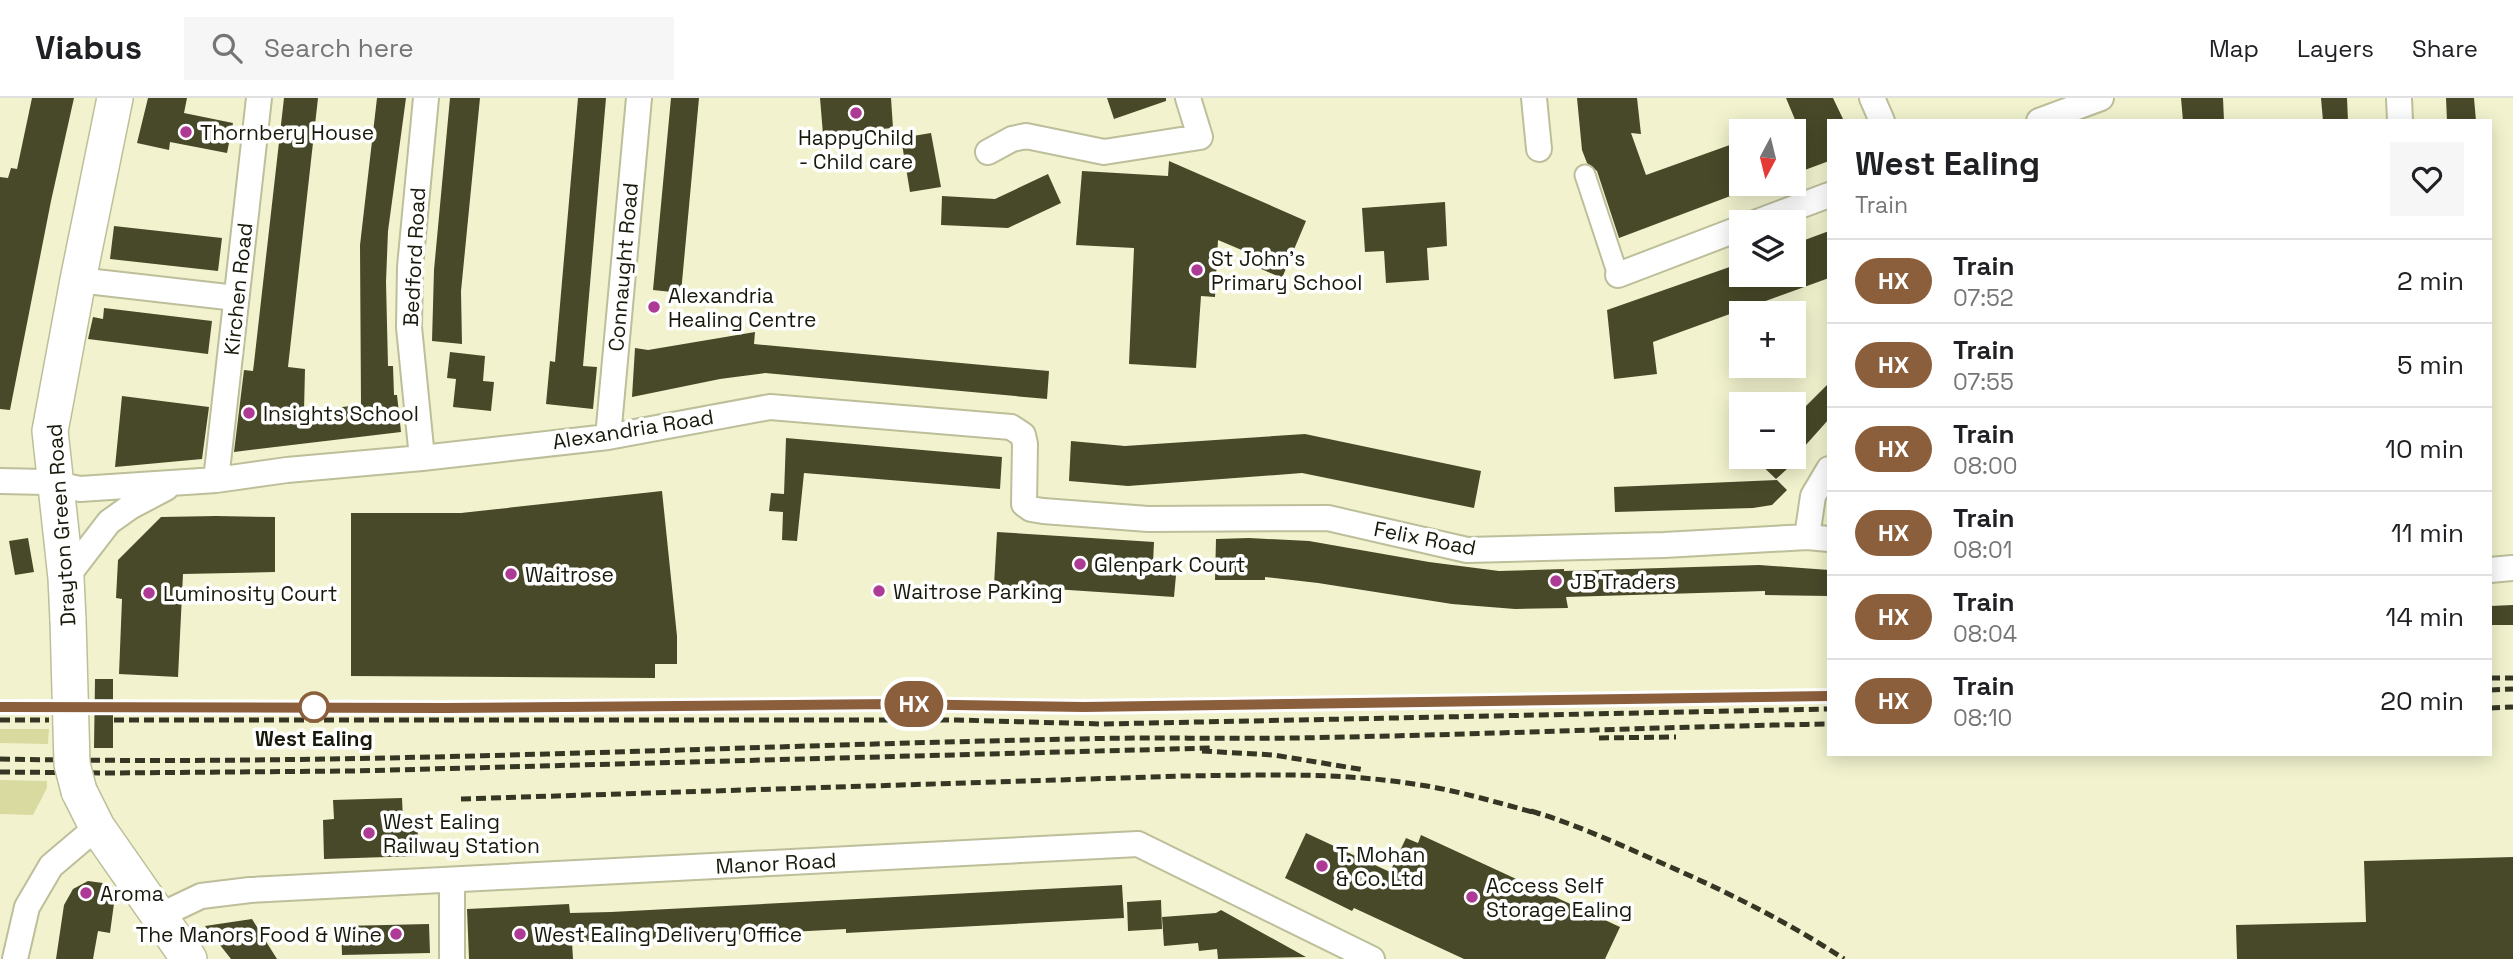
<!DOCTYPE html>
<html lang="en">
<head>
<meta charset="utf-8">
<style>
  body { margin:0; font-family:"Space Grotesk",sans-serif; background:#f6f6f6; color:#202124; height:100vh; display:flex; flex-direction:column; font-size:26px; white-space:nowrap }
  * { box-sizing:border-box; margin:0 }
  p { font-size:23px; color:#757577 }
  .icon { flex:none; width:38px; height:38px; fill:none; stroke:currentColor; stroke-width:2; stroke-linecap:round; stroke-linejoin:round }
  .map { position:relative; flex:1; overflow:hidden }
  .panel { position:absolute; left:1827px; top:21px; width:665px; height:637px; display:flex; flex-direction:column; background:#fff; border-radius:0px; box-shadow:0 4px 18px #0003 }
  .panel>* { flex:none }
  .badge { padding:0 14px; border-radius:23px; font-size:24px; line-height:46px }
  .needle { width:46px; rotate:187deg }
  .tools { position:absolute; left:1729px; top:21px; display:grid; gap:14px }
  .tools a { display:grid; place-items:center; width:77px; height:77px; border-radius:0px; background:#fff; box-shadow:0 4px 18px #0003; font-size:35px }
  .map>.badge { position:absolute; translate:-50% -50%; box-shadow:0 0 0 4px #fff }
  .round { display:grid; place-items:center; flex:none; width:74px; height:74px; border-radius:0px; background:#f6f6f6 }
  .headline { display:flex; align-items:center; justify-content:space-between; height:119px; padding:0 28px }
  h1 { font-size:33px; font-weight:800; line-height:52px }
  ul { padding:0; list-style:none }
  li { display:flex; align-items:center; gap:21px; height:84px; padding:0 28px; border-top:2px solid #e0e0e0 }
  li div { flex:1 }
  li b { display:block; font-size:26px }
  li em { font-style:normal }
  li .badge { min-width:77px; font-weight:700; text-align:center }
  header { display:flex; align-items:center; gap:42px; box-sizing:border-box; height:98px; padding:0 35px; background:#fff; border-bottom:2px solid #e0e0e0 }
  header strong { font-size:33px }
  nav { display:flex; gap:38px; margin-inline-start:auto; font-size:24px }
  .search { width:490px; height:63px; background:#f6f6f6; display:flex; align-items:center; gap:18px; box-sizing:border-box; padding:0 24px; border-radius:0px; color:#757577; font-size:26px }
  .map>svg:first-child { display:block }
  .green { fill:#d9da9f }
  .building { fill:#484929 }
  .lines { fill:none; stroke-linecap:round; stroke-linejoin:round }
  .pedestrian-casing { stroke:#bdbe9a; stroke-width:23 }
  .minor-casing { stroke:#bdbe9a; stroke-width:28 }
  .secondary-casing { stroke:#bdbe9a; stroke-width:38 }
  .pedestrian { stroke:#fff; stroke-width:19 }
  .minor { stroke:#fff; stroke-width:24 }
  .secondary { stroke:#fff; stroke-width:35 }
  .rail { stroke:#363625; stroke-width:5; stroke-dasharray:10 5; stroke-linecap:butt }
  .secondary-bridge-casing { stroke:#bdbe9a; stroke-width:38; stroke-linecap:butt }
  .secondary-bridge { stroke:#fff; stroke-width:35 }
  .line-casing { stroke:#fff; stroke-width:16 }
  .line { stroke:#8b5e3c; stroke-width:10 }
  .poi-dot { fill:#ad3b95; stroke:#fff; stroke-width:2.5 }
  .stop-dot { fill:#fff; stroke:#8b5e3c; stroke-width:3.5 }
  .labels { text-anchor:middle; dominant-baseline:central; stroke-width:7; stroke-linejoin:round; paint-order:stroke }
  .poi-label { font-size:21px; fill:#19190b; stroke:#fff; text-anchor:start }
  .street-label { font-size:21px; fill:#19190b; stroke:#fff }
  .stop-label { font-size:21px; font-weight:bold; fill:#19190b; stroke:#fff }
</style>
</head>
<body>
<header>
<strong>Viabus</strong>
<div class="search"><svg class="icon" aria-label="search" viewBox="0 0 24 24"><circle cx="10" cy="10" r="6"/><path d="M15 15l6 6"/></svg>Search here</div>
<nav><a>Map</a><a>Layers</a><a>Share</a></nav>
</header>
<div class="map">
<svg width="2513" height="861" viewBox="0 0 2513 861">
  <rect width="100%" height="100%" fill="#f2f3ce"/>
  <path class="green" d="M0,631h49l-1,15 -48,-1z
    M0,682l47,1v7l-14,27 -33,-1z"/>
  <path class="building" d="M32,0h42l-23,103 -41,209 -10,-1v-232l8,1 3,-10 6,1z
    M148,0h39l-3,15 49,10 -6,30 -57,-11 -1,8 -32,-7z
    M284,0h34l-30,269 17,2 -1,42 57,-6 -1,-160 17,-147h29l-18,133 -2,51 2,84h5l1,29h3l4,37 -167,20 10,-82 9,1 1,-8z
    M450,0h30l-19,193 1,53 -30,-3 2,-71z
    M578,0h28l-23,268 14,1 -4,42 -47,-5 4,-43 5,1z
    M671,0h28l-18,195 -28,-3z
    M820,0h71l2,30 -70,6z
    M1107,0h59v3l-52,18z
    M1577,0h60l4,36 -10,-1 15,42 95,-34v51l-122,46 -22,-67 -10,-8 -5,-13z
    M1786,0h47l11,23h-15v40l-35,13v-51l2,-1z
    M2181,0h42l1,23h-41z
    M2321,0h26l1,23h-25z
    M2446,0h28l2,23h-29z
    M931,35l10,54 -31,5 -9,-54z
    M1169,63l137,60 -24,57 -23,-10 4,-9 -45,-19 -3,57 -14,-1 -5,72 -67,-4 5,-116 -58,-3 6,-74 86,5z
    M1048,76l13,29 -53,25 -67,-3 1,-29 53,3z
    M1445,104l2,44 -20,2 2,32 -43,3 -2,-32 -19,1 -3,-44z
    M114,128l108,12 -4,33 -108,-12z
    M1829,133v47l-176,64 4,32 -43,5 -7,-69 134,-47v12h53v-31z
    M104,210l108,13 -4,33 -120,-15 5,-22 10,2z
    M755,234l-1,12 295,27 -2,28 -282,-26 -45,6 -88,18 3,-49 13,2z
    M450,254l35,4 -2,25 11,1 -3,29 -38,-4 3,-28 -9,-1z
    M1829,285v36l-34,38h5l-24,22 -23,-22h41v-39z
    M122,298l87,11 -7,52 -87,8z
    M1305,336l176,37 -7,37 -172,-35 -174,13 -59,-5 2,-40 54,5z
    M786,340l216,19 -2,32 -196,-16 -7,68 -15,-1 1,-28 -14,-1 2,-18 13,1z
    M1777,382l10,10 -15,15 -19,3 -138,4 -1,-25z
    M662,393l15,145v28h-22v14l-304,-2v-163h110z
    M216,418l59,1v55l-92,2 -5,103 -59,-3 3,-75 -6,-1 2,-38 43,-43z
    M997,434l157,10 -1,21 24,1 -3,33 -180,-12z
    M28,440l6,34 -19,3 -6,-34z
    M1249,440l60,3 120,21 70,9 65,-2v2l195,-6 70,5v26l-64,-1v-4l-199,6 2,11 -53,1 -63,-5 -134,-21 -53,-6v3h-50l1,-41z
    M2513,507v20h-23v-19z
    M95,581h18v69h-19z
    M402,700l1,22 14,-1 2,37 -95,3 -1,-39 11,-1 -1,-19z
    M1306,735l84,39 16,-34 12,5 3,-8 199,92 -15,32h-141l-110,-51 -2,3 -67,-33z
    M2513,759v102h-276l-1,-34 130,-3 -2,-61z
    M88,783l15,2 12,13 -5,37 -12,-2 -5,28h-37l8,-54 9,-16z
    M1122,787l2,33 -278,15v-4l-228,12v-2l-46,3 1,17h-104l-2,-50 102,-5 1,9 41,-1z
    M1161,802l1,29 -34,2 -1,-29z
    M1221,812l85,47 -88,2 -1,-10 -18,2 -1,-8 -34,3 -2,-29 54,-4z
    M252,821l25,40h-46l-26,-33z
    M429,826l1,29 -88,2 -1,-29z"/>
  <g class="lines">
    <g class="pedestrian-casing">
      <path id="pedestrian" d="M1585,77l33,100"/>
    </g>
    <g class="minor-casing">
      <path id="minor" d="M1534,0l5,51
        M1872,0l10,23
        M2399,0l1,23
        M2039,23l62,-23
        M988,54l24,-13 14,-3 78,16 96,-15 -12,-39
        M1757,124l72,-27
        M1618,177l123,-47
        M78,182l158,18
        M608,339l31,-339
        M422,360l-13,-131 1,-60 16,-169
        M216,382l43,-382
        M0,383l46,1 34,7 136,-9 71,-10 135,-12 186,-21 162,-30 241,20 12,8 2,9 -1,60 7,5 12,2 105,8 180,-1 139,32 197,-5 143,-8 22,2
        M1807,439l6,-41 16,-27
        M2490,472l22,-2
        M66,480l43,-56 21,-15 36,-19
        M159,818l42,-20 49,-6 888,-46 234,115
        M15,861l12,-52 24,-41 46,-39
        M452,861v-79"/>
    </g>
    <g class="secondary-casing">
      <path id="secondary" d="M68,522l-2,-42 -16,-147 28,-151 37,-182
        M79,693l18,36 92,132"/>
    </g>
    <use href="#pedestrian" class="pedestrian"/>
    <use href="#minor" class="minor"/>
    <use href="#secondary" class="secondary"/>
    <path class="rail" d="M2490,580h23
      M2490,592l23,-1
      M114,608l331,1 448,-3 191,3 745,-11
      M0,609h48
      M2490,610l23,-1
      M0,622h49
      M114,622h842l147,4 726,-15
      M1599,640l77,-1
      M1202,653l72,4 91,15
      M0,661c359,7 717,-13 1075,-20 74,-2 147,0 221,-1 177,-3 355,-11 533,-14
      M0,674l108,1 247,-2 856,-23
      M461,701l722,-23c77,-1 155,-4 231,8 43,6 84,19 126,30
      M1531,713c44,13 85,32 126,50 64,28 128,59 187,98"/>
    <g class="secondary-bridge-casing">
      <path id="secondary-bridge" d="M68,522l4,144 7,27"/>
    </g>
    <use href="#secondary-bridge" class="secondary-bridge"/>
  </g>
  <g class="lines">
    <g class="line-casing">
      <path id="line" d="M0,609l445,1 448,-4 191,3 745,-11"/>
    </g>
    <use href="#line" class="line"/>
  </g>
  <g class="poi-dot">
    <circle cx="856" cy="15" r="7"/>
    <circle cx="186" cy="34" r="7"/>
    <circle cx="1197" cy="172" r="7"/>
    <circle cx="654" cy="209" r="7"/>
    <circle cx="249" cy="315" r="7"/>
    <circle cx="1080" cy="466" r="7"/>
    <circle cx="511" cy="476" r="7"/>
    <circle cx="1556" cy="483" r="7"/>
    <circle cx="879" cy="493" r="7"/>
    <circle cx="149" cy="495" r="7"/>
    <circle cx="369" cy="735" r="7"/>
    <circle cx="1322" cy="768" r="7"/>
    <circle cx="86" cy="795" r="7"/>
    <circle cx="1472" cy="799" r="7"/>
    <circle cx="396" cy="836" r="7"/>
    <circle cx="520" cy="836" r="7"/>
  </g>
  <circle class="stop-dot" cx="314" cy="609" r="14"/>
  <g class="labels">
    <g class="poi-label">
      <text x="200" y="34">Thornbery House</text>
      <text x="856" y="39" text-anchor="middle">HappyChild<tspan x="856" dy="24">- Child care</tspan></text>
      <text x="1211" y="160">St John's<tspan x="1211" dy="24">Primary School</tspan></text>
      <text x="668" y="197">Alexandria<tspan x="668" dy="24">Healing Centre</tspan></text>
      <text x="263" y="315">Insights School</text>
      <text x="1094" y="466">Glenpark Court</text>
      <text x="525" y="476">Waitrose</text>
      <text x="1570" y="483">JB Traders</text>
      <text x="893" y="493">Waitrose Parking</text>
      <text x="163" y="495">Luminosity Court</text>
      <text x="383" y="723">West Ealing<tspan x="383" dy="24">Railway Station</tspan></text>
      <text x="1336" y="756">T. Mohan<tspan x="1336" dy="24">&amp; Co. Ltd</tspan></text>
      <text x="1486" y="787">Access Self<tspan x="1486" dy="24">Storage Ealing</tspan></text>
      <text x="100" y="795">Aroma</text>
      <text x="382" y="836" text-anchor="end">The Manors Food &amp; Wine</text>
      <text x="534" y="836">West Ealing Delivery Office</text>
    </g>
    <g class="street-label">
      <text transform="translate(414 159) rotate(-87)">Bedford Road</text>
      <text transform="translate(623 169) rotate(-85)">Connaught Road</text>
      <text transform="translate(238 191) rotate(-84)">Kirchen Road</text>
      <text transform="translate(633 331) rotate(-9)">Alexandria Road</text>
      <text transform="translate(61 427) rotate(-94)">Drayton Green Road</text>
      <text transform="translate(1425 440) rotate(11)">Felix Road</text>
      <text transform="translate(776 765) rotate(-3)">Manor Road</text>
    </g>
    <g class="stop-label">
      <text x="314" y="640">West Ealing</text>
    </g>
  </g>
</svg>
<div class="tools">
<a><svg class="needle" viewBox="-14 -14 28 28"><path d="M0-13l5 13h-10z" fill="#e53935"/><path d="M0 13l5-13h-10z" fill="#757577"/></svg></a>
<a><svg class="icon" aria-label="layers" viewBox="0 0 24 24"><path d="M12 4l9 5-9 5-9-5zM3 14l9 5 9-5"/></svg></a>
<a>+</a>
<a>−</a>
</div>
<b class="badge" style="left:914px;top:606px;background:#8b5e3c;color:#fff">HX</b>
<section class="panel">
<div class="headline"><div><h1>West Ealing</h1><p>Train</p></div><a class="round"><svg class="icon" aria-label="heart" viewBox="0 0 24 24"><path d="M12 20l-8-8c-3-5 5-10 8-4 3-6 11-1 8 4z"/></svg></a></div>
<ul>
<li><span class="badge" style="background:#8b5e3c;color:#fff">HX</span><div><b>Train</b><p>07:52</p></div><em>2 min</em></li>
<li><span class="badge" style="background:#8b5e3c;color:#fff">HX</span><div><b>Train</b><p>07:55</p></div><em>5 min</em></li>
<li><span class="badge" style="background:#8b5e3c;color:#fff">HX</span><div><b>Train</b><p>08:00</p></div><em>10 min</em></li>
<li><span class="badge" style="background:#8b5e3c;color:#fff">HX</span><div><b>Train</b><p>08:01</p></div><em>11 min</em></li>
<li><span class="badge" style="background:#8b5e3c;color:#fff">HX</span><div><b>Train</b><p>08:04</p></div><em>14 min</em></li>
<li><span class="badge" style="background:#8b5e3c;color:#fff">HX</span><div><b>Train</b><p>08:10</p></div><em>20 min</em></li>
</ul>
</section>
</div>
</body>
</html>
